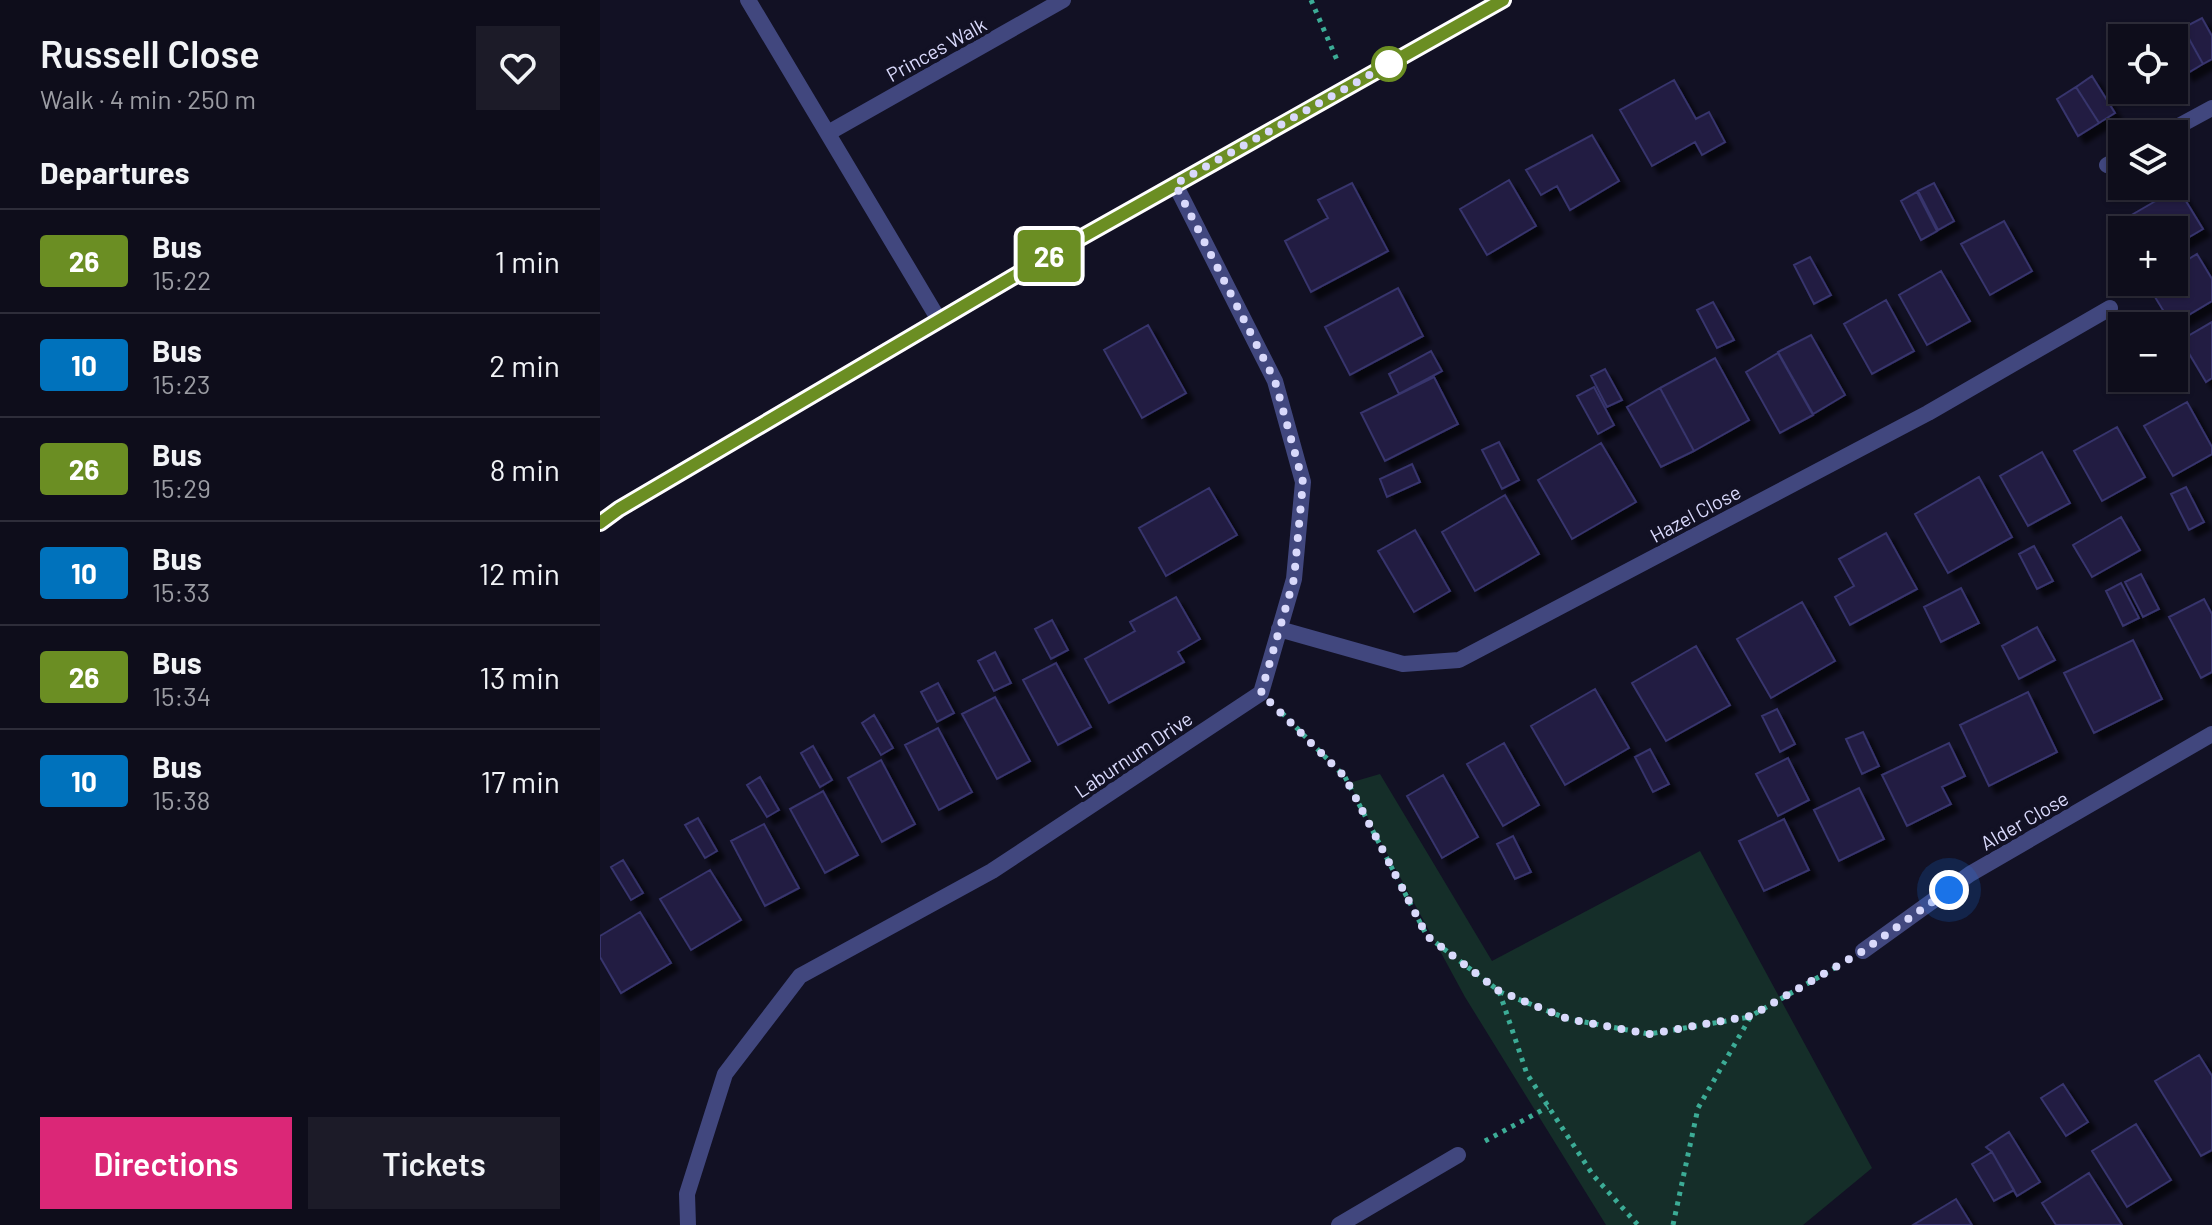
<!DOCTYPE html>
<html lang="en">
<head>
<meta charset="utf-8">
<style>
  body { margin:0; font-family:Barlow,sans-serif; background:#1c1b28; color:#f1f3f6; height:100vh; display:flex; flex-direction:column; font-size:30px; white-space:nowrap }
  * { box-sizing:border-box; margin:0 }
  p { font-size:26px; color:#9b9ca3 }
  .icon { flex:none; width:44px; height:44px; fill:none; stroke:currentColor; stroke-width:2; stroke-linecap:round; stroke-linejoin:round }
  .map { position:relative; flex:1; overflow:hidden }
  .details { display:flex; flex-direction:column; background:#0e0d1b; width:600px }
  .details>* { flex:none }
  .badge { padding:0 16px; border-radius:6px; font-size:28px; line-height:52px }
  .tools { position:absolute; left:1508px; top:24px; display:grid; gap:16px }
  .tools a { display:grid; place-items:center; width:80px; height:80px; border-radius:0px; background:#0e0d1b; box-shadow:0 2px 6px #0004,0 0 0 2px #2e2d3a; font-size:40px }
  .you { position:absolute; width:40px; height:40px; margin:-20px; border:6px solid #fff; border-radius:50%; background:#1a73e8; box-shadow:0 0 0 12px #1a73e833 }
  .map>.badge { position:absolute; translate:-50% -50%; box-shadow:0 0 0 4px #fff }
  h2 { padding:0 40px; font-size:30px; line-height:72px }
  .round { display:grid; place-items:center; flex:none; width:84px; height:84px; border-radius:0px; background:#1c1b28 }
  .summary { display:flex; align-items:center; justify-content:space-between; height:136px; padding:0 40px }
  h1 { font-size:38px; font-weight:600; line-height:60px }
  .cta { display:flex; gap:16px; margin-top:auto; padding:16px 40px }
  .cta a { flex:1; height:92px; border-radius:0px; background:#db2777; color:#fff; font-size:32px; font-weight:600; line-height:92px; text-align:center }
  .cta a+a { background:#1c1b28; color:#f1f3f6 }
  ul { padding:0; list-style:none }
  li { display:flex; align-items:center; gap:24px; height:104px; padding:0 40px; border-top:2px solid #2e2d3a }
  li div { flex:1 }
  li b { display:block; font-size:30px }
  li em { font-style:normal }
  li .badge { min-width:88px; font-weight:700; text-align:center }
  main { display:flex; flex:1; min-height:0 }
  .map>svg:first-child { display:block }
  .green { fill:#152e29 }
  .building { fill:#221f43; stroke:#37346d; stroke-width:2; filter:url(#shadow) }
  .lines { fill:none; stroke-linecap:round; stroke-linejoin:round }
  .path { stroke:#3cac96; stroke-width:5; stroke-dasharray:4 6; stroke-linecap:butt }
  .lane { stroke:#41477e; stroke-width:16 }
  .street { stroke:#41477e; stroke-width:16 }
  .line-casing { stroke:#fff; stroke-width:18 }
  .line { stroke:#6b8e23; stroke-width:12 }
  .walk { stroke:#d9d9fb; stroke-width:8; stroke-dasharray:0 14.4 }
  .stop-dot { fill:#fff; stroke:#6b8e23; stroke-width:4 }
  .labels { text-anchor:middle; dominant-baseline:central; stroke-width:8; stroke-linejoin:round; paint-order:stroke }
  .street-label { font-size:20px; fill:#d9d9fb; stroke:#121124 }
</style>
</head>
<body>
<main>
<section class="details">
<div class="summary"><div><h1>Russell Close</h1><p>Walk · 4 min · 250 m</p></div><a class="round"><svg class="icon" aria-label="heart" viewBox="0 0 24 24"><path d="M12 20l-8-8c-3-5 5-10 8-4 3-6 11-1 8 4z"/></svg></a></div>
<h2>Departures</h2>
<ul>
<li><span class="badge" style="background:#6b8e23;color:#fff">26</span><div><b>Bus</b><p>15:22</p></div><em>1 min</em></li>
<li><span class="badge" style="background:#0072bc;color:#fff">10</span><div><b>Bus</b><p>15:23</p></div><em>2 min</em></li>
<li><span class="badge" style="background:#6b8e23;color:#fff">26</span><div><b>Bus</b><p>15:29</p></div><em>8 min</em></li>
<li><span class="badge" style="background:#0072bc;color:#fff">10</span><div><b>Bus</b><p>15:33</p></div><em>12 min</em></li>
<li><span class="badge" style="background:#6b8e23;color:#fff">26</span><div><b>Bus</b><p>15:34</p></div><em>13 min</em></li>
<li><span class="badge" style="background:#0072bc;color:#fff">10</span><div><b>Bus</b><p>15:38</p></div><em>17 min</em></li>
</ul>
<div class="cta"><a>Directions</a><a>Tickets</a></div>
</section>
<div class="map">
<svg width="1612" height="1225" viewBox="0 0 1612 1225">
  <defs>
    <filter id="shadow"><feDropShadow dx="7" dy="7" stdDeviation="2" flood-color="#0009"/></filter>
  </defs>
  <rect width="100%" height="100%" fill="#121124"/>
  <path class="green" d="M780,774l112,187 208,-110 172,317 -69,57h-197l-141,-228 -116,-214z"/>
  <path class="building" d="M1602,18l10,18v23l-9,5 -20,-36z
    M1583,28l20,36 -17,10 -12,-22v-14l-8,-1z
    M1492,76l23,37 -16,10 -23,-36z
    M1074,80l22,39 13,-7 16,30 -23,13 -7,-13 -43,24 -32,-56z
    M1476,87l23,36 -21,13 -21,-37z
    M992,135l27,46 -49,29 -13,-24 -16,9 -15,-25z
    M909,180l27,46 -49,29 -27,-46z
    M752,183l36,68 -77,41 -26,-51 43,-23 -10,-18z
    M1334,183l20,38 -16,9 -20,-39z
    M1578,188l25,41 -29,17v-16h-38l-8,-13z
    M1317,192l20,39 -16,9 -20,-39z
    M1404,221l28,50 -42,24 -29,-51z
    M1597,254l15,25v22l-40,24 -25,-41 27,-2v-14z
    M1210,257l21,38 -17,9 -20,-39z
    M1341,271l29,50 -43,24 -28,-50z
    M798,288l25,48 -73,39 -25,-48z
    M1286,300l28,51 -42,23 -28,-50z
    M1113,302l21,38 -17,8 -20,-38z
    M1612,322v56l-6,4 -25,-42z
    M548,325l38,68 -44,25 -38,-68z
    M1211,335l34,60 -32,19 -35,-62z
    M831,351l11,20 -43,23 -10,-20z
    M1178,353l35,62 -33,18 -34,-61z
    M1115,358l34,62 -55,31 -34,-63z
    M1005,369l17,31 -15,7 -16,-31z
    M834,377l24,47 -73,37 -24,-48z
    M994,387l20,38 -16,9 -21,-38z
    M1060,388l34,63 -33,16 -34,-60z
    M1587,402l25,45v7l-39,22 -29,-50z
    M1517,427l28,50 -43,24 -28,-50z
    M899,442l20,38 -17,9 -20,-39z
    M1001,443l35,59 -64,37 -34,-59z
    M1442,452l28,51 -42,23 -28,-50z
    M812,464l8,18 -33,15 -7,-18z
    M1379,477l33,60 -64,36 -33,-59z
    M1586,487l18,35 -15,8 -18,-36z
    M609,488l28,47 -71,41 -27,-48z
    M905,495l34,59 -64,37 -33,-59z
    M1521,517l19,33 -48,27 -19,-32z
    M815,530l35,61 -36,21 -36,-61z
    M1286,533l31,56 -67,36 -15,-28 19,-11 -15,-27z
    M1434,546l19,35 -16,8 -18,-35z
    M1541,574l18,35 -16,8 -18,-35z
    M1521,583l18,35 -16,8 -17,-35z
    M1361,588l18,35 -38,19 -17,-35z
    M576,597l24,42 -22,13 6,10 -75,41 -24,-44 50,-28 -5,-9z
    M1604,599l8,15v58l-11,6 -32,-61z
    M1202,602l33,59 -64,37 -34,-59z
    M452,620l16,30 -17,9 -16,-30z
    M1437,627l18,33 -36,19 -17,-33z
    M1533,640l29,59 -68,34 -30,-60z
    M1096,646l34,59 -64,36 -34,-58z
    M395,652l16,31 -17,8 -16,-30z
    M456,663l35,64 -33,18 -35,-65z
    M338,683l16,30 -17,9 -16,-30z
    M995,689l34,59 -64,37 -34,-59z
    M1428,692l29,60 -68,34 -29,-61z
    M395,697l35,64 -33,18 -35,-65z
    M1177,709l18,35 -15,8 -18,-36z
    M274,715l19,33 -12,7 -19,-32z
    M338,728l34,64 -33,18 -34,-65z
    M1263,732l16,34 -17,8 -16,-35z
    M904,743l35,62 -36,21 -36,-62z
    M1349,743l16,33 -23,11 9,17 -44,22 -25,-51z
    M213,746l19,34 -12,7 -19,-34z
    M1050,749l19,35 -16,8 -18,-35z
    M1188,758l21,42 -31,16 -22,-42z
    M281,760l34,64 -33,18 -34,-64z
    M843,775l35,62 -36,21 -35,-62z
    M160,777l19,33 -12,7 -20,-32z
    M1259,788l25,51 -45,22 -25,-51z
    M223,791l35,64 -33,18 -35,-64z
    M98,818l19,33 -12,7 -20,-33z
    M1184,819l25,51 -45,21 -25,-50z
    M164,824l35,64 -34,18 -34,-65z
    M913,836l18,36 -16,7 -18,-35z
    M23,860l20,33 -12,7 -20,-33z
    M110,870l31,50 -50,30 -31,-51z
    M40,912l31,51 -50,30 -21,-36v-21z
    M1599,1055l13,21v74l-11,6 -46,-75z
    M1463,1084l25,38 -22,14 -25,-38z
    M1536,1124l35,56 -44,27 -35,-56z
    M1409,1132l31,50 -23,14 -25,-44 -6,-5z
    M1392,1152l22,38 -20,11 -22,-37z
    M1489,1173l33,52h-66l-14,-22z
    M1356,1199l16,26h-59z"/>
  <g class="lines">
    <path class="path" d="M711,0l26,60
      M682,713l63,64 82,159 72,55 28,83 66,101 45,50
      M900,992l68,27 81,15 101,-17
      M885,1141l63,-34
      M1073,1225l25,-117 53,-92 87,-50"/>
    <path class="lane" d="M1564,134l48,-26
      M1507,165l15,-8"/>
    <path class="street" d="M148,0l191,320
      M228,133l235,-133
      M0,523l19,-14 433,-255 451,-254
      M679,629l124,35 56,-4 469,-247 182,-105
      M1263,951l107,-77 242,-140
      M88,1225l-1,-31 38,-120 75,-98 192,-105 269,-178 33,-114 9,-97 -28,-101 -100,-197
      M739,1225l119,-70"/>
  </g>
  <g class="lines">
    <g class="line-casing">
      <path id="line" d="M0,523l19,-14 433,-255 451,-254"/>
    </g>
    <use href="#line" class="line"/>
    <path class="walk" d="M789,64l9,-5 -223,125 100,197 28,101 -9,97 -33,114 84,84 82,159 72,55 69,28 81,15 102,-18 112,-65 86,-61"/>
  </g>
  <circle class="stop-dot" cx="789" cy="64" r="16"/>
  <g class="labels">
    <g class="street-label">
      <text transform="translate(336 49) rotate(-29)">Princes Walk</text>
      <text transform="translate(1095 513) rotate(-28)">Hazel Close</text>
      <text transform="translate(533 754) rotate(-34)">Laburnum Drive</text>
      <text transform="translate(1424 820) rotate(-30)">Alder Close</text>
    </g>
  </g>
</svg>
<div class="tools">
<a><svg class="icon" aria-label="locate" viewBox="0 0 24 24"><circle cx="12" cy="12" r="6"/><path d="M12 2v4M12 18v4M2 12h4M18 12h4"/></svg></a>
<a><svg class="icon" aria-label="layers" viewBox="0 0 24 24"><path d="M12 4l9 5-9 5-9-5zM3 14l9 5 9-5"/></svg></a>
<a>+</a>
<a>−</a>
</div>
<div class="you" style="left:1349px;top:890px"></div>
<b class="badge" style="left:449px;top:256px;background:#6b8e23;color:#fff">26</b>
</div>
</main>
</body>
</html>
